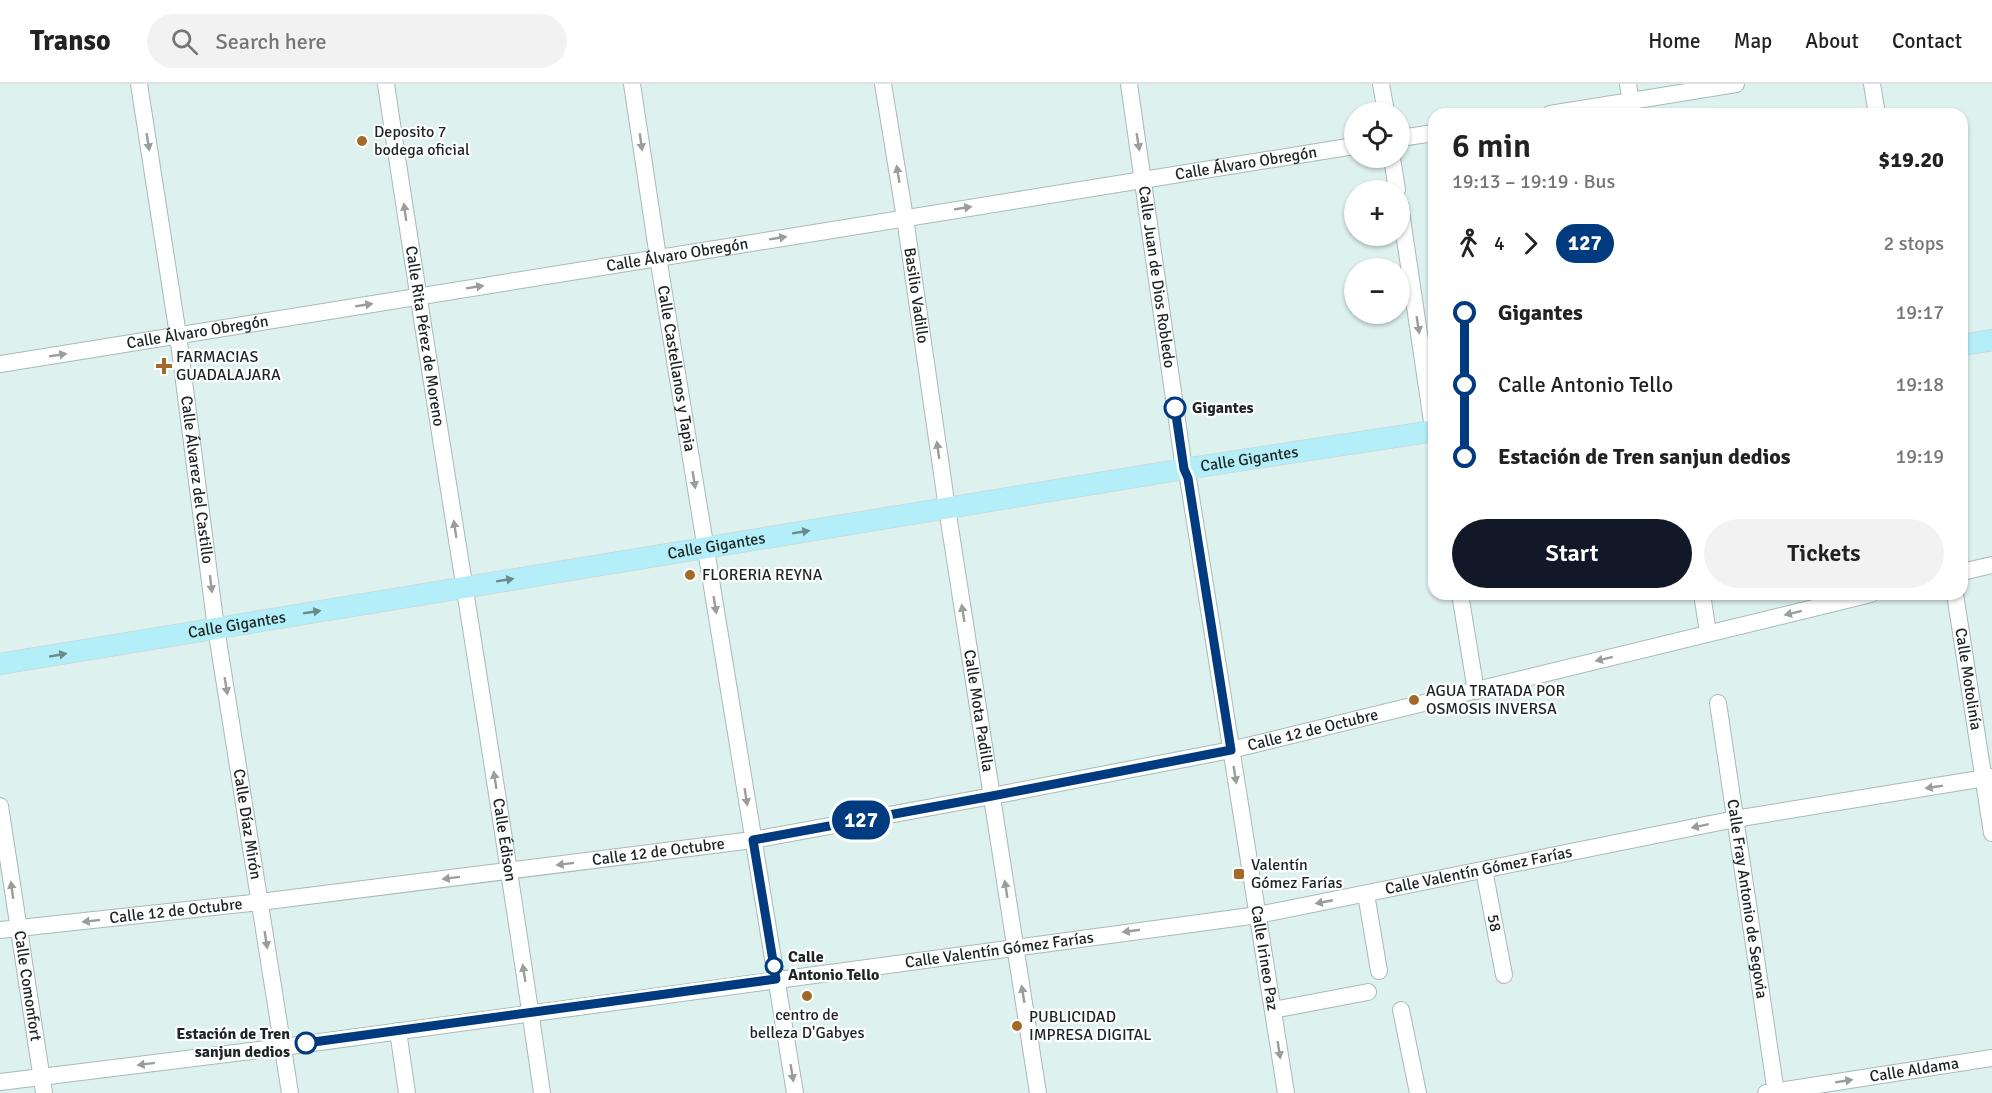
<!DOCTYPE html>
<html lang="en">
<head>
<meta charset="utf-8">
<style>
  body { margin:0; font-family:Signika,sans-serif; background:#f2f2f2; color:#222; height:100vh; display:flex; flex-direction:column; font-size:22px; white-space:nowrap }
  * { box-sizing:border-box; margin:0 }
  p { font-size:20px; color:#767676 }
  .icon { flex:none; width:33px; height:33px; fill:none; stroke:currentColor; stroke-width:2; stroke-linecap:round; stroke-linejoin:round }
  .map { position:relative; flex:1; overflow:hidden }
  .side { position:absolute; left:1428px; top:24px; width:540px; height:492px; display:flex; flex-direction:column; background:#fff; border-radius:18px; box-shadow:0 2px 4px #0004 }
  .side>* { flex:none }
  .badge { padding:0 12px; border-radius:20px; font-size:21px; line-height:39px }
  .tools { position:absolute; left:1344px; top:18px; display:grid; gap:12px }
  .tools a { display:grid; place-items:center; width:66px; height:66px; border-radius:50%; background:#fff; box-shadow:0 2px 4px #0004; font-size:30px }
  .map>.badge { position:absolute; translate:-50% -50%; box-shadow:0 0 0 3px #fff }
  .legs { display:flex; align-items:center; gap:9px; height:66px; padding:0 24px; font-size:20px }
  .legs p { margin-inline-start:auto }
  .overview { display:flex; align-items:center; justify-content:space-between; height:102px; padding:0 24px }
  h1 { font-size:33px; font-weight:600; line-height:45px }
  .action { display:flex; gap:12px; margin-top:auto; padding:12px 24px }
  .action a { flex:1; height:69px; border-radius:36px; background:#111827; color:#fff; font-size:24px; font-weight:600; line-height:69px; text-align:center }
  .action a+a { background:#f2f2f2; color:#222 }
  ul { padding:0 24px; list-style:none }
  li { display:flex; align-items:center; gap:21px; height:72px; font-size:22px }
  li i { display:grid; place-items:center; width:9px; height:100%; margin:0 8px; background:currentColor }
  li i::after { content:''; width:15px; height:15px; margin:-8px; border:4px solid; border-radius:50%; background:#fff }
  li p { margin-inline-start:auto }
  li:first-child i { background:linear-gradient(#0000 50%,currentColor 0) }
  li:last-child i { background:linear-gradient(currentColor 50%,#0000 0) }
  header { display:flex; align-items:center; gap:36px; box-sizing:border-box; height:84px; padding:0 30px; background:#fff; border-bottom:2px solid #e0e0e0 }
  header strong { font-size:28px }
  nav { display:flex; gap:33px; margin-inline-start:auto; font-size:21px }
  .search { width:420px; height:54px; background:#f2f2f2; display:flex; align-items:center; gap:15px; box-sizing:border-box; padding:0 21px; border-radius:33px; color:#767676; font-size:22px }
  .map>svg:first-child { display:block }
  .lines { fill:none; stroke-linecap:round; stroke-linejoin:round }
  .minor-casing { stroke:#a7bab7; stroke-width:18 }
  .major-casing { stroke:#cdcfcf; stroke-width:22 }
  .minor { stroke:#fff; stroke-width:16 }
  .major { stroke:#b3eef9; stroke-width:21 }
  .oneway { fill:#999d9c }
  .oneway2 { fill:#688a8e }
  .line-1-casing { stroke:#fff; stroke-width:14 }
  .line-1 { stroke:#003b80; stroke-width:9 }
  .poi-dot { fill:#a36928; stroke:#fff; stroke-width:2 }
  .stop-1-dot { fill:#fff; stroke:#003b80; stroke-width:3 }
  .labels { text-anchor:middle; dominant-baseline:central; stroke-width:4.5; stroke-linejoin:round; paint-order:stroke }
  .poi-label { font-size:16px; fill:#1d2524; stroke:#fff; text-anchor:start }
  .street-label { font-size:16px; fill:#1d2524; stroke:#fff }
  .stop-label { font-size:16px; font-weight:bold; fill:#1d2524; stroke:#fff; text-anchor:start }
</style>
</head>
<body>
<header>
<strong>Transo</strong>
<div class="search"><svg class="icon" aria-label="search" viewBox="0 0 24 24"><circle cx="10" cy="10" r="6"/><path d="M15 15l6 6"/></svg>Search here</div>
<nav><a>Home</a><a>Map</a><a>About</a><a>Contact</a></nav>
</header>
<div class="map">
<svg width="1992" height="1009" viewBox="0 0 1992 1009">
  <rect width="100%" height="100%" fill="#ddf1ee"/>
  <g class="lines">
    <g class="minor-casing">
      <g id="minor">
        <path id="s1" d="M139,0l39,251 38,293 74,465"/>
        <path id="s2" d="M386,0c50,337 108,672 156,1009"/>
        <path id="s3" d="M632,0l26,173 137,836"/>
        <path id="s4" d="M883,0l22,134 42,290 91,585"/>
        <path id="s5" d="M1129,0l55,385 4,9 98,615"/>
        <path d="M1381,0l5,28"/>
        <path d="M1628,0l5,30"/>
        <path d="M1872,0l5,30"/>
        <path d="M1550,30l186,-30"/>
        <path d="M1400,54l34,-5"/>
        <path d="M1392,74l5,32"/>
        <path d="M1400,121l34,230"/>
        <path id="s6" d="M0,280l1354,-218"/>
        <path d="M1962,488l30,-7"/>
        <path d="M1460,510l16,97"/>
        <path d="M1702,510l6,39"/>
        <path id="s7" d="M1955,510l37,239"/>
        <path id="s8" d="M1718,619l58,390"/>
        <path id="s9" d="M0,722l44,287"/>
        <path id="s10" d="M1484,786l20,105"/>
        <path d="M1366,810l13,77"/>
        <path id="s11" d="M0,846l260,-28 493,-62 239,-44 239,-46 640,-156"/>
        <path d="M1273,926l95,-18"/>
        <path d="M1401,926l17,83"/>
        <path d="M398,947l9,62"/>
        <path id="s12" d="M0,998l283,-35 975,-132 477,-96 257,-42"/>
        <path id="s13" d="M1766,1009l226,-35"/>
      </g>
    </g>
    <g class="major-casing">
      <g id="major">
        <path d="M1962,261l30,-5"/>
        <path id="s14" d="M0,580l1184,-195 250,-38"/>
      </g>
    </g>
    <use href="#minor" class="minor"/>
    <use href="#major" class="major"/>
  </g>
  <defs><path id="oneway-solid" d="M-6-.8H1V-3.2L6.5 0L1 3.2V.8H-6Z" transform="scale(1.5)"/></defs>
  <g class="oneway">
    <use href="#oneway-solid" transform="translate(148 58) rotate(81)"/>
    <use href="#oneway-solid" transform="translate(641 58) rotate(82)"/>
    <use href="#oneway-solid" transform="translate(1138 58) rotate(81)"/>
    <use href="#oneway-solid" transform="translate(898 90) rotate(-99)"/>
    <use href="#oneway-solid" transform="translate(963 124) rotate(-9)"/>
    <use href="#oneway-solid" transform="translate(405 128) rotate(-98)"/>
    <use href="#oneway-solid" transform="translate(778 154) rotate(-9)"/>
    <use href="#oneway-solid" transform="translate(475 203) rotate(-9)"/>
    <use href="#oneway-solid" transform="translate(364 221) rotate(-9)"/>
    <use href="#oneway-solid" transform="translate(1418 241) rotate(81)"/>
    <use href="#oneway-solid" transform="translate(58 271) rotate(-9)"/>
    <use href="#oneway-solid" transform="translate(938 366) rotate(-98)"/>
    <use href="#oneway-solid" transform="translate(694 396) rotate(81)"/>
    <use href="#oneway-solid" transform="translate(455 445) rotate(-99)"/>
    <use href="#oneway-solid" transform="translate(211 500) rotate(83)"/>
    <use href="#oneway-solid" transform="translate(715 521) rotate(81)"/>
    <use href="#oneway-solid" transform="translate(963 529) rotate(-99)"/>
    <use href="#oneway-solid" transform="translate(1793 529) rotate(166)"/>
    <use href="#oneway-solid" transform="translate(1604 575) rotate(166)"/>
    <use href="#oneway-solid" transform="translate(226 602) rotate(81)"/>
    <use href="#oneway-solid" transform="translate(1235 691) rotate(81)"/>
    <use href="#oneway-solid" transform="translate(495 696) rotate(-99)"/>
    <use href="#oneway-solid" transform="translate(1934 703) rotate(171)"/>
    <use href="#oneway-solid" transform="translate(746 713) rotate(81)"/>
    <use href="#oneway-solid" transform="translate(1700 742) rotate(168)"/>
    <use href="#oneway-solid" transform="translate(565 780) rotate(173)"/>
    <use href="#oneway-solid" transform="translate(451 794) rotate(173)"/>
    <use href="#oneway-solid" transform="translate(1006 805) rotate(-99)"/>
    <use href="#oneway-solid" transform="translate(12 806) rotate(-98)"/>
    <use href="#oneway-solid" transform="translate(1324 818) rotate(169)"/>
    <use href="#oneway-solid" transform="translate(91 837) rotate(174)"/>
    <use href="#oneway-solid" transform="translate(1131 847) rotate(172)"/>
    <use href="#oneway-solid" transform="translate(266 856) rotate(81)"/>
    <use href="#oneway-solid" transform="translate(524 889) rotate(-99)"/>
    <use href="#oneway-solid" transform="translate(1023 910) rotate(-99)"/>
    <use href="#oneway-solid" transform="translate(1279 966) rotate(81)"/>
    <use href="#oneway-solid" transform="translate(146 980) rotate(173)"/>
    <use href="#oneway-solid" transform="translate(792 989) rotate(81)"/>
    <use href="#oneway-solid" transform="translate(1844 997) rotate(-9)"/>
  </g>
  <g class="oneway2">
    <use href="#oneway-solid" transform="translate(801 448) rotate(-9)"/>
    <use href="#oneway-solid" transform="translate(505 496) rotate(-9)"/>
    <use href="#oneway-solid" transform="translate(312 528) rotate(-9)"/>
    <use href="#oneway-solid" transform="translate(58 571) rotate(-10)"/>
  </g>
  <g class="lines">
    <g class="line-1-casing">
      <path id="line-1" d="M306,959l470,-64 -23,-139 239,-44 239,-46 -43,-272 -4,-9 -9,-61"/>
    </g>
    <use href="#line-1" class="line-1"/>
  </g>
  <g class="poi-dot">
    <circle cx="362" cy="57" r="6"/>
    <path d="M161 273h6v6h6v6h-6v6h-6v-6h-6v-6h6z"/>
    <circle cx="690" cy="491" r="6"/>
    <circle cx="1414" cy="616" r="6"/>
    <rect x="1233" y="784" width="12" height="12" rx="3"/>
    <circle cx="807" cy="912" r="6"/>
    <circle cx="1017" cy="942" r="6"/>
  </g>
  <g class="stop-1-dot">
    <circle cx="1175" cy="324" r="10"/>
    <circle cx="774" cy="882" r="8"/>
    <circle cx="306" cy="959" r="10"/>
  </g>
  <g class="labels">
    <g class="poi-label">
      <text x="374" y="48">Deposito 7<tspan x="374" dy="18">bodega oficial</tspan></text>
      <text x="176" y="273">FARMACIAS<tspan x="176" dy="18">GUADALAJARA</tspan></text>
      <text x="702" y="491">FLORERIA REYNA</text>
      <text x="1426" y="607">AGUA TRATADA POR<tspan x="1426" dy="18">OSMOSIS INVERSA</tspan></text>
      <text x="1251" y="781">Valentín<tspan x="1251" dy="18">Gómez Farías</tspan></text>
      <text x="807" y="931" text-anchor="middle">centro de<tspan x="807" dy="18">belleza D'Gabyes</tspan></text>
      <text x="1029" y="933">PUBLICIDAD<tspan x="1029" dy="18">IMPRESA DIGITAL</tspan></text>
    </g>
    <g class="street-label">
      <text stroke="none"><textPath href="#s6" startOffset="1262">Calle Álvaro Obregón</textPath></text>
      <text stroke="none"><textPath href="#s6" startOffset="686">Calle Álvaro Obregón</textPath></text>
      <text stroke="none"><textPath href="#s5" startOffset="195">Calle Juan de Dios Robledo</textPath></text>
      <text stroke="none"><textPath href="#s4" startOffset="214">Basilio Vadillo</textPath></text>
      <text stroke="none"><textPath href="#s6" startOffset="200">Calle Álvaro Obregón</textPath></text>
      <text stroke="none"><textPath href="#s2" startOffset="255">Calle Rita Pérez de Moreno</textPath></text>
      <text stroke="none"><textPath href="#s3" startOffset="288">Calle Castellanos y Tapia</textPath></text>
      <text stroke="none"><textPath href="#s14" startOffset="1266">Calle Gigantes</textPath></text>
      <text stroke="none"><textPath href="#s1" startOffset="400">Calle Álvarez del Castillo</textPath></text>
      <text stroke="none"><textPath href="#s14" startOffset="726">Calle Gigantes</textPath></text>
      <text stroke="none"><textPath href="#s14" startOffset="240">Calle Gigantes</textPath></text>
      <text stroke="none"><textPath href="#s7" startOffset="86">Calle Motolinía</textPath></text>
      <text stroke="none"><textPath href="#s4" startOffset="634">Calle Mota Padilla</textPath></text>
      <text stroke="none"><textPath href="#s11" startOffset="1329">Calle 12 de Octubre</textPath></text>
      <text stroke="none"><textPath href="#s1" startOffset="748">Calle Díaz Mirón</textPath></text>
      <text stroke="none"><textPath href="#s2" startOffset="765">Calle Édison</textPath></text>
      <text stroke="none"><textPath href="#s11" startOffset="663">Calle 12 de Octubre</textPath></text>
      <text stroke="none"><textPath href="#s12" startOffset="1494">Calle Valentín Gómez Farías</textPath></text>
      <text stroke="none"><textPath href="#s8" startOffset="198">Calle Fray Antonio de Segovia</textPath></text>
      <text stroke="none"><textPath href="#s11" startOffset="177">Calle 12 de Octubre</textPath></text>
      <text stroke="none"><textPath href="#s10" startOffset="54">58</textPath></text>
      <text stroke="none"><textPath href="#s12" startOffset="1008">Calle Valentín Gómez Farías</textPath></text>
      <text stroke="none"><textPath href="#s5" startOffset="885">Calle Irineo Paz</textPath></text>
      <text stroke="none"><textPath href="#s9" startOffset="182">Calle Comonfort</textPath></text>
      <text stroke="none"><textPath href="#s13" startOffset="150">Calle Aldama</textPath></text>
    </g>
    <g class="stop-label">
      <text x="1192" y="324">Gigantes</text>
      <text x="788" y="873">Calle<tspan x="788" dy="18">Antonio Tello</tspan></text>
      <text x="290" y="950" text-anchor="end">Estación de Tren<tspan x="290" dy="18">sanjun dedios</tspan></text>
    </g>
  </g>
</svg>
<div class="tools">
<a><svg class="icon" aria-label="locate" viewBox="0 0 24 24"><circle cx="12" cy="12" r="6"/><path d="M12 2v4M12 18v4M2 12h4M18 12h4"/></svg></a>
<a>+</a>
<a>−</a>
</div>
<b class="badge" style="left:861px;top:736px;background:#003b80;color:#fff">127</b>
<section class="side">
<div class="overview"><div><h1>6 min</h1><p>19:13 – 19:19 · Bus</p></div><b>$19.20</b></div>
<div class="legs"><svg class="icon" aria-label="walk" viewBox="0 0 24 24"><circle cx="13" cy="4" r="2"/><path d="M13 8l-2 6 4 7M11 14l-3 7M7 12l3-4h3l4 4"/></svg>4<svg class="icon" aria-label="forward" viewBox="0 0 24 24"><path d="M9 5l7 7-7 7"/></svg><b class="badge" style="background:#003b80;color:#fff">127</b><p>2 stops</p></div>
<ul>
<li><i style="color:#003b80"></i><b>Gigantes</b><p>19:17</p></li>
<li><i style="color:#003b80"></i><span>Calle Antonio Tello</span><p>19:18</p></li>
<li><i style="color:#003b80"></i><b>Estación de Tren sanjun dedios</b><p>19:19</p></li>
</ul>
<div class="action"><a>Start</a><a>Tickets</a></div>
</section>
</div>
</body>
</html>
